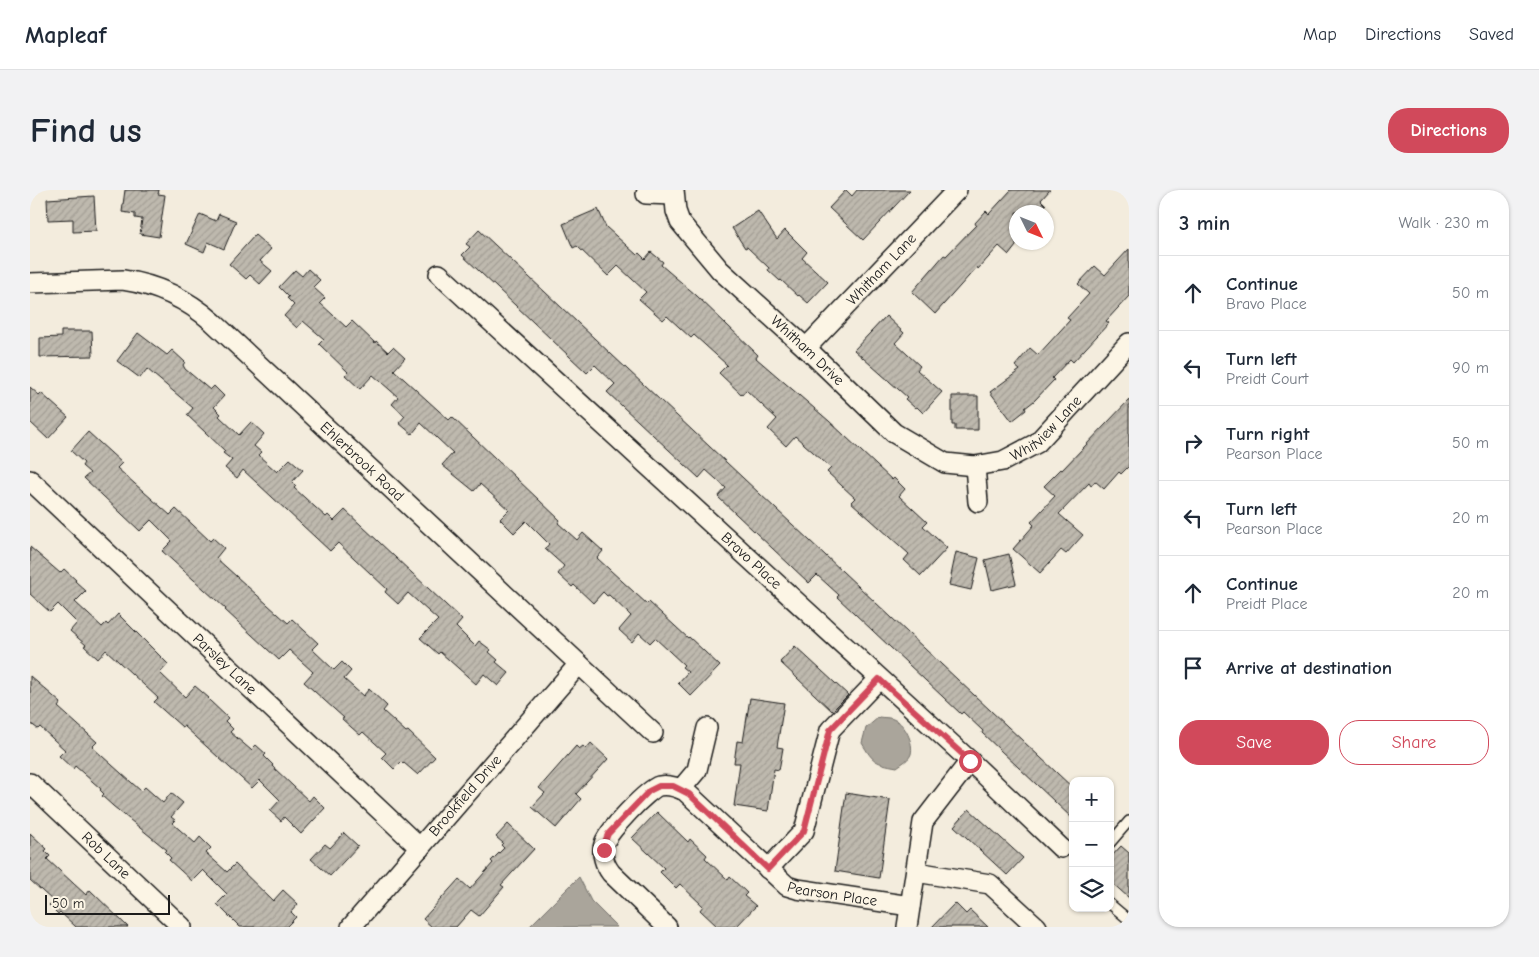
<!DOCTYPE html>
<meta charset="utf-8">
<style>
:root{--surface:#fff;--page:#f2f2f3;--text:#1f2937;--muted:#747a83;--line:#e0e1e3;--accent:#d1495b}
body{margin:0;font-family:"Comic Neue",sans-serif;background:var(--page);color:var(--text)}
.controls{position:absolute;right:15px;bottom:15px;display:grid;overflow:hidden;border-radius:10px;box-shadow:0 1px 4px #0004}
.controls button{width:45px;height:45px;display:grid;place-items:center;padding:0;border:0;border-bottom:1px solid var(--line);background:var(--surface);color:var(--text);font:25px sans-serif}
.compass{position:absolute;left:979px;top:15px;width:45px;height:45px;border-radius:50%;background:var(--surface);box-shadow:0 1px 4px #0004;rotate:133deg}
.scale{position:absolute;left:15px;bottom:12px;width:125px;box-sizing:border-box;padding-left:5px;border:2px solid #1c1c1c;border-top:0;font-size:14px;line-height:18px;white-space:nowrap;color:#1c1c1c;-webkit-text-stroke:4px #fcf5e5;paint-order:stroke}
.stop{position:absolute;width:15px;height:15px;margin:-11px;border:4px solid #d1495b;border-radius:50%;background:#fff}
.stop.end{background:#d1495b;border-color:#fff;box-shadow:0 1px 5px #0008}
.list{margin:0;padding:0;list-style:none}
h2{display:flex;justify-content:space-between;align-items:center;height:65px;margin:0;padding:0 20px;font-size:21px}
h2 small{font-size:16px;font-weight:400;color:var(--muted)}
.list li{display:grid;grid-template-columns:32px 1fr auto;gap:15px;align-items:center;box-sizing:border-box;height:75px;padding:0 20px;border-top:1px solid var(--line)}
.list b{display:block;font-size:19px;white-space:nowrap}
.list p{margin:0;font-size:16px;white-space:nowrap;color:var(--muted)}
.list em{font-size:16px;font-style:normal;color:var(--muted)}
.actions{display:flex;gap:10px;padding:15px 20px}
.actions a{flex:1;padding:11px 0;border:1px solid var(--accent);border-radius:20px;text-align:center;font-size:18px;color:var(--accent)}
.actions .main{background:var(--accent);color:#fff}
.icon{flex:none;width:28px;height:28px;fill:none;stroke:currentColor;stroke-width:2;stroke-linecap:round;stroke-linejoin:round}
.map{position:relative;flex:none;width:1099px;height:737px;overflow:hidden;border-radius:20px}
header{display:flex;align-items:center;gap:30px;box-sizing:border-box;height:70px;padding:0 25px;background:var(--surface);border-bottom:1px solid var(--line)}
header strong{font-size:24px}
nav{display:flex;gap:28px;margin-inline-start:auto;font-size:18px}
.intro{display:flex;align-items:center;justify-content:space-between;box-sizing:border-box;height:120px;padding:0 30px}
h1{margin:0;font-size:35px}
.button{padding:12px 22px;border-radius:20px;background:var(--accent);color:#fff;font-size:18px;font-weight:700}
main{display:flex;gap:30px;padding:0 30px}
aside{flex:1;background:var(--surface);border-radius:20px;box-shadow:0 1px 4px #0004}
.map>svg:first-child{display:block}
.water{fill:#aaa59b;stroke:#716e68}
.building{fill:url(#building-hatch);stroke:#1c1c1c}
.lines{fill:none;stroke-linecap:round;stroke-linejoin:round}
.service-casing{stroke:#1c1c1c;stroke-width:12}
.minor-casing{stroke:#1c1c1c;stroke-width:22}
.service{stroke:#fcf5e5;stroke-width:9}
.minor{stroke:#fcf5e5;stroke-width:19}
.route{stroke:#d1495b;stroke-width:6}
.labels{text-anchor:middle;stroke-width:4;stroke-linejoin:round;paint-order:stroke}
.street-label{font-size:15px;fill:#1c1c1c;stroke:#fcf5e5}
</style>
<header>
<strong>Mapleaf</strong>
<nav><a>Map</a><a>Directions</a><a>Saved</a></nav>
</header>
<div class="intro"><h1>Find us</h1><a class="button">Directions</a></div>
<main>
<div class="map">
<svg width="1099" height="737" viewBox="0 0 1099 737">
<defs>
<pattern id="building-hatch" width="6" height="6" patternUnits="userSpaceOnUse" patternTransform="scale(1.25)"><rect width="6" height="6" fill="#beb9ae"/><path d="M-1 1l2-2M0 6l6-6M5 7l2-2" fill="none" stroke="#a39e95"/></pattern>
</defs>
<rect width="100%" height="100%" fill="#f3ecdd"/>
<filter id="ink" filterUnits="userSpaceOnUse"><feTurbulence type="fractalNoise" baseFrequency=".02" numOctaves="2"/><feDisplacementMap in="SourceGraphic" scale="10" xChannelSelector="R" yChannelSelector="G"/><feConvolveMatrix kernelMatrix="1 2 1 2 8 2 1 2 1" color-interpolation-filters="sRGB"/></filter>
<g filter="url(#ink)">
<!-- water -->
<g class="water">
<path d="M849,527C854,528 860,527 865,530C875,534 884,553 881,564C879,570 872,573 867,577C845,573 843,572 832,553L836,538Z"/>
<polygon points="549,687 561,711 587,737 499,737"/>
</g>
<!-- building -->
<g class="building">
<polygon points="95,0 129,0 128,4 135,5 129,47 110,44 112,29 105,28 105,24 92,22"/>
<polygon points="816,0 822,6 827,0 880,0 833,50 799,18"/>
<polygon points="981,0 1020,0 1011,10 1016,15 1008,22 986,22 986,56 979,65 969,56 948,79 947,77 905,124 882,102 914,65 916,66 946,35 945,33 956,21 959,24"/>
<polygon points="64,6 66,41 43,42 43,29 18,30 17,9"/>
<polygon points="568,19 576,37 607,65 609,63 615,69 621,62 633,72 631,75 666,105 728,165 726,168 799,231 862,290 864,288 875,299 869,306 897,332 893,336 917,358 891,386 874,370 879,364 821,312 825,308 797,282 801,278 765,246 756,256 738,239 747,229 716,200 712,205 689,183 697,175 664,145 661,148 637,126 633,130 609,109 616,102 588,76 578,86 547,56 543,58 533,34"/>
<polygon points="728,21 747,49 755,40 777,62 772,68 798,92 778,113 769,105 768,106 751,90 750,91 738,80 739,78 717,57 715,58 702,38"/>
<polygon points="170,24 186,31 189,24 206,31 194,59 178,52 174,62 156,54"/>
<polygon points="449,40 1043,598 1043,629 952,543 953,541 933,522 931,524 807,407 809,405 787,385 779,393 688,307 696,298 676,280 669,288 577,202 585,194 565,175 557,183 432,65 440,57 436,54"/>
<polygon points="225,45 241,59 230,71 242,81 230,94 220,85 216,89 199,74"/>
<polygon points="1099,59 1099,106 1076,131 1079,133 1043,172 1040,169 1022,188 1024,190 1004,211 995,218 996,220 982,231 960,202 990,180 985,176 1000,158 1008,165 1040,130 1037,128 1059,104 1048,94 1065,76 1075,85"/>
<polygon points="278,79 290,90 283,97 295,108 290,113 316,137 322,131 345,153 346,151 358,162 363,157 375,168 364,180 419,230 422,227 530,330 528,333 547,350 553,343 573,361 567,368 617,414 619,412 658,448 659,447 690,476 661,506 648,493 658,482 652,477 654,475 625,448 620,453 609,443 602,452 589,440 601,426 579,405 577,406 573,402 563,413 544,395 542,397 528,384 534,376 515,359 519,354 496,331 484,343 470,329 479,320 450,294 444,301 412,275 423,263 391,233 382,244 369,233 375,226 362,214 368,207 343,185 330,199 315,185 318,182 289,154 294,149 273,131 267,138 254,126 264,115 257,108 259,107 249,97 265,80 272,86"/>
<polygon points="856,126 874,143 865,153 890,176 887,180 912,202 893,223 887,217 885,218 875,209 877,207 824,160"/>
<polygon points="31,141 62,141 63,166 10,167 10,148 31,147"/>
<polygon points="108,143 137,165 142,160 155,172 153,175 155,179 180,200 184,196 194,206 184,217 191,224 189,226 209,245 221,232 234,244 224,256 231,262 228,265 247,282 260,269 273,280 262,292 266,296 264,298 296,327 298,325 304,331 315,320 432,430 426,437 445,456 449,451 461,460 459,462 468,470 466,472 479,483 468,496 454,484 446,494 410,462 408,464 390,448 408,430 378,403 368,414 355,402 357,399 308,353 300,361 213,280 207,288 195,278 202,270 193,263 195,261 157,225 163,218 117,179 110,188 87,171"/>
<polygon points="0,197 9,205 11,203 38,227 18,249 0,232"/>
<polygon points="922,206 948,206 948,240 925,240 925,235 922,235"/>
<polygon points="1099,210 1099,276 1091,284 1089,282 1074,299 1065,291 1061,296 1059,293 1029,324 1053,345 1036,364 1031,360 1010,383 983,359 1004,335 1001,332 1025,306 1014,296 1031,279 1032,280"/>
<polygon points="58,242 92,273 87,278 140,325 146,319 180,351 183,348 194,358 186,368 258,433 262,429 288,453 282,459 304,480 312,472 321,481 314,489 333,506 339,499 357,516 353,521 376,542 378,541 405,567 388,585 374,573 373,574 371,572 364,579 352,567 356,563 333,542 330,545 312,529 314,528 274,492 283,482 259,460 249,470 195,420 196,419 132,361 142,351 121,330 110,341 54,288 60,283 52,276 54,273 41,261"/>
<polygon points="0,357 30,383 34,379 46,390 45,391 56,401 45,412 72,437 76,433 78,435 88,424 138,474 130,483 155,507 165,496 179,508 178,509 198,528 195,531 203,539 200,542 221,560 226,555 236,564 234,566 243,575 242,576 263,596 279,611 283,606 295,618 271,644 254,627 251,631 240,621 250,610 230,590 222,598 154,536 152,537 124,512 128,508 76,460 68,469 54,456 56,455 40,441 47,433 28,414 20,422 0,404"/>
<polygon points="926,362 949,368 941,400 919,395"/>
<polygon points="979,364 986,394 962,400 955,370"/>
<polygon points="765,456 818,505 802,521 750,472"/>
<polygon points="0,486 31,513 28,517 67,552 62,557 111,601 115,597 133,613 141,603 153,613 141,627 145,630 142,633 165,653 170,647 181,658 176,663 197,682 205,674 243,711 253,700 268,714 261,722 266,727 256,737 210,737 187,714 197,704 173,680 162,691 139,670 141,668 135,662 137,660 83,616 72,606 74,604 70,600 71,599 45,576 43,579 29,566 35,560 10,537 8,539 0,533"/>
<polygon points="720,508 754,513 747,557 753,558 749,580 744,579 738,621 704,616 710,573 704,573 707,551 713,552"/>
<polygon points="561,553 578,569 546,604 551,609 526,638 502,617 515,603 509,598 546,556 549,559 553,556 556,559"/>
<polygon points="816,603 860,610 849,688 805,681"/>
<polygon points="939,619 993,668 977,685 924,636"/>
<polygon points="627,622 658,652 660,649 677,665 675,668 698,690 700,687 717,703 714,706 726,716 706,737 688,737 670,720 673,716 650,694 646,698 630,682 634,678 602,648"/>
<polygon points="478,634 504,659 471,695 474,697 449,726 441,720 426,737 402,737 393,729 429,689 440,699 463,673 461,671 474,658 471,655 473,653 466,647"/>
<polygon points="0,643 17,659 15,661 20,666 17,669 56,705 60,700 98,737 46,737 30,722 28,724 19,715 23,711 0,690"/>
<polygon points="314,643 328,656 300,686 281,669 295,654 300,658"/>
<polygon points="1091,656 1099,663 1099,708 1080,691 1080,668"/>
<polygon points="925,713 936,724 940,720 958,737 902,737"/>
</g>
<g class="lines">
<defs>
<g id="service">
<polyline points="1080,653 1099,631"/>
<polyline points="1080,714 1099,730"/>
</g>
<g id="minor">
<path id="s1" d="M644,0L646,21L650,32L690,80L776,158L864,243L915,273L945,276L973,271L1007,253L1099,153"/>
<polyline points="616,4 644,5"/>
<path id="s2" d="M409,84L940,571L1031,658"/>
<path id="s3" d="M0,93L93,90C127,95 157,109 183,132L623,543"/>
<path id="s4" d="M776,158L927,0"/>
<polyline points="945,276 948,312"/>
<path id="s5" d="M0,290L390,658"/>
<path id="s6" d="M0,593L152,737"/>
<polyline points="651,599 667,580 677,538"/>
<polyline points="738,679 774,641 800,540 849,489"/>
<polyline points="886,682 960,694 1007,737"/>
<path id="s7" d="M321,737L549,474"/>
<path id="s8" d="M637,737L581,683C575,675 571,664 574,654C577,642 618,599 629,596C639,594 647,597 655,601L757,696L767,699L880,716"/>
<polyline points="877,737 893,632 940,571"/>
</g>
</defs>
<!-- service casing -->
<use href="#service" class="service-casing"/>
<!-- minor casing -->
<use href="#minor" class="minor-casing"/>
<!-- service -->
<use href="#service" class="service"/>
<!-- minor -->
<use href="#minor" class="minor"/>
</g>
</g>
<g class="lines" filter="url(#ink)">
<!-- route -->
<polyline class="route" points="574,660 574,654 578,644 619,601 629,596 643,596 659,604 738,679 774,641 800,540 849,489 940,571"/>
</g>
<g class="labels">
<!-- street labels -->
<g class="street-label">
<text dy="5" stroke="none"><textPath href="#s4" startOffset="109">Whitham Lane</textPath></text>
<text dy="5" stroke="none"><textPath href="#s1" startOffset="214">Whitham Drive</textPath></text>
<text dy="5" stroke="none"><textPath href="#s1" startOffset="506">Whitview Lane</textPath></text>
<text dy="5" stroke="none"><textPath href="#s3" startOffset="398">Ehlerbrook Road</textPath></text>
<text dy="5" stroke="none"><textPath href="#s2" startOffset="424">Bravo Place</textPath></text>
<text dy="5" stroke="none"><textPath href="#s5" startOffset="268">Parsley Lane</textPath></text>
<text dy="5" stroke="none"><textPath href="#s7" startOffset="174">Brookfield Drive</textPath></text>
<text dy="5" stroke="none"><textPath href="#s6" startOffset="105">Rob Lane</textPath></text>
<text dy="5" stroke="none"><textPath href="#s8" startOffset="402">Pearson Place</textPath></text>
</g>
</g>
</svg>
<div class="controls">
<button>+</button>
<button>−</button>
<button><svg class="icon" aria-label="layers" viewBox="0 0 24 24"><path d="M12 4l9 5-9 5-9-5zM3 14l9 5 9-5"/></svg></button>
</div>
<svg class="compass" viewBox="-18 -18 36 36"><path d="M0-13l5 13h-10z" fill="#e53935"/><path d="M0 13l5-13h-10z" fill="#747a83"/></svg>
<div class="scale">50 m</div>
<div class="stop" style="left:940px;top:571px"></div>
<div class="stop end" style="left:574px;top:660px"></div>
</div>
<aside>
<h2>3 min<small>Walk · 230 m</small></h2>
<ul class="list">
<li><svg class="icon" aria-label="ahead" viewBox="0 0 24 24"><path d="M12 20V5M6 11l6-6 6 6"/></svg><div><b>Continue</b><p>Bravo Place</p></div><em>50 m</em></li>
<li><svg class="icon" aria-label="left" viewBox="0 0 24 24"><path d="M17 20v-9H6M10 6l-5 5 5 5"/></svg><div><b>Turn left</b><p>Preidt Court</p></div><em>90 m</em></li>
<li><svg class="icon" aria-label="right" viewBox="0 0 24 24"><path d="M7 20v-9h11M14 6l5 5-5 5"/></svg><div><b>Turn right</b><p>Pearson Place</p></div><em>50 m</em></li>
<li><svg class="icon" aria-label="left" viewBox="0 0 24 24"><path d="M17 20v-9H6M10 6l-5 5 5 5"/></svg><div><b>Turn left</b><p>Pearson Place</p></div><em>20 m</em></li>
<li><svg class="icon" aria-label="ahead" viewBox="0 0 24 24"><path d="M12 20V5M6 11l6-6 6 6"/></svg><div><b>Continue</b><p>Preidt Place</p></div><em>20 m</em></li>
<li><svg class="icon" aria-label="arrive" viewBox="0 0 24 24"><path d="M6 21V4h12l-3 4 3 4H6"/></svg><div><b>Arrive at destination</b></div></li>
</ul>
<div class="actions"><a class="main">Save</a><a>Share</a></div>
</aside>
</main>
